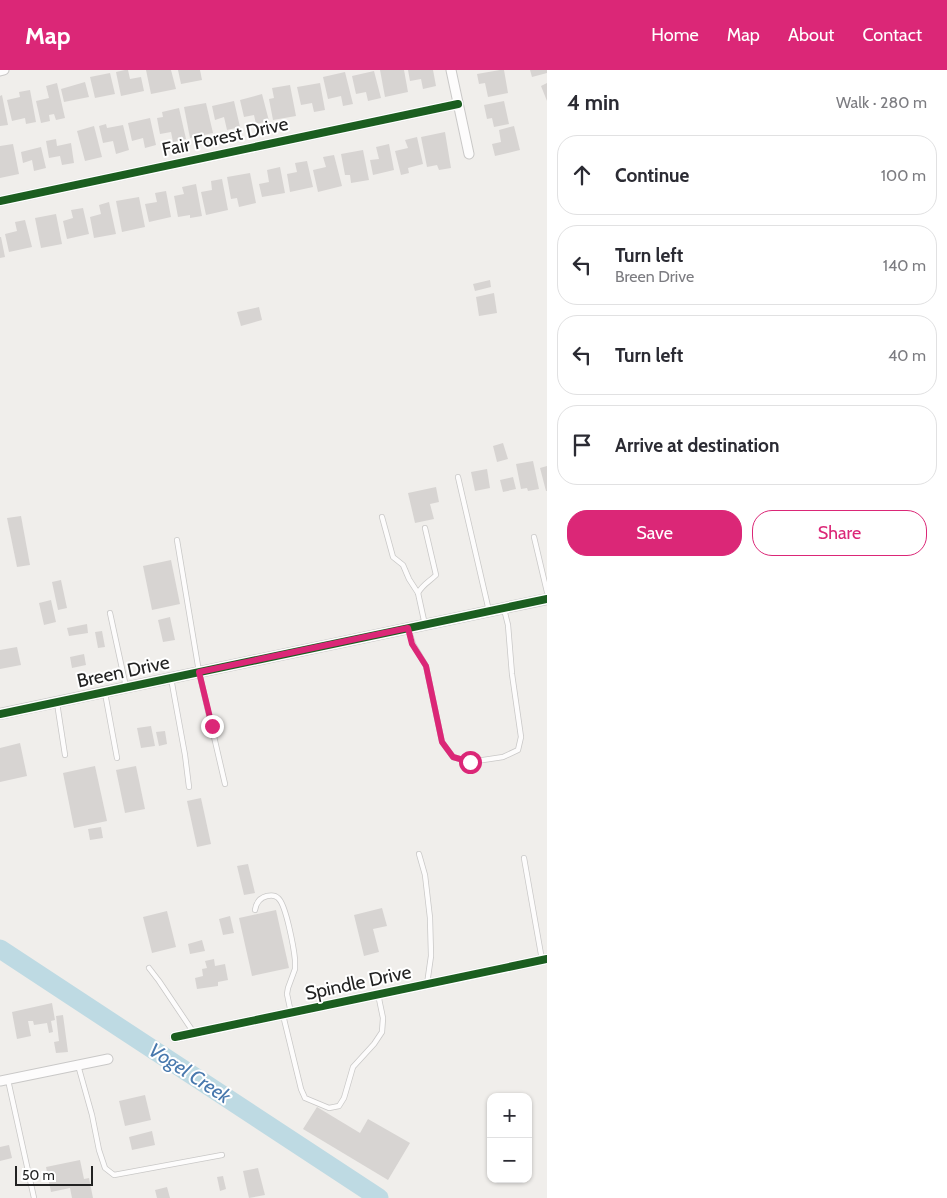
<!DOCTYPE html>
<meta charset="utf-8">
<style>
:root{--surface:#fff;--page:#f7f7f7;--text:#2b2b33;--muted:#7c7c81;--line:#e1e1e2;--accent:#db2777}
body{margin:0;font-family:Cabin,sans-serif;background:var(--page);color:var(--text)}
.controls{position:absolute;right:15px;bottom:15px;display:grid;overflow:hidden;border-radius:10px;box-shadow:0 1px 4px #0004}
.controls button{width:45px;height:45px;display:grid;place-items:center;padding:0;border:0;border-bottom:1px solid var(--line);background:var(--surface);color:var(--text);font:25px sans-serif}
.scale{position:absolute;left:15px;bottom:12px;width:78px;box-sizing:border-box;padding-left:5px;border:2px solid #222;border-top:0;font-size:14px;line-height:18px;white-space:nowrap;color:#222;-webkit-text-stroke:4px #fff;paint-order:stroke}
.stop{position:absolute;width:15px;height:15px;margin:-11px;border:4px solid #db2777;border-radius:50%;background:#fff}
.stop.end{background:#db2777;border-color:#fff;box-shadow:0 1px 5px #0008}
.list{margin:0;padding:0;list-style:none}
h2{display:flex;justify-content:space-between;align-items:center;height:65px;margin:0;padding:0 20px;font-size:21px}
h2 small{font-size:16px;font-weight:400;color:var(--muted)}
.list li{display:grid;grid-template-columns:32px 1fr auto;gap:15px;align-items:center;box-sizing:border-box;height:80px;margin:0 10px 10px;padding:0 10px;border:1px solid var(--line);border-radius:20px}
.list b{display:block;font-size:19px;white-space:nowrap}
.list p{margin:0;font-size:16px;white-space:nowrap;color:var(--muted)}
.list em{font-size:16px;font-style:normal;color:var(--muted)}
.actions{display:flex;gap:10px;padding:15px 20px}
.actions a{flex:1;padding:11px 0;border:1px solid var(--accent);border-radius:20px;text-align:center;font-size:18px;color:var(--accent)}
.actions .main{background:var(--accent);color:#fff}
.icon{flex:none;width:28px;height:28px;fill:none;stroke:currentColor;stroke-width:2;stroke-linecap:round;stroke-linejoin:round}
.map{position:relative;flex:none;width:547px;height:1128px;overflow:hidden}
header{display:flex;align-items:center;gap:30px;box-sizing:border-box;height:70px;padding:0 25px;background:var(--accent);color:#fff}
header strong{font-size:24px}
nav{display:flex;gap:28px;margin-inline-start:auto;font-size:18px}
main{display:flex}
aside{flex:1;background:var(--surface)}
.map>svg:first-child{display:block}
.lines{fill:none;stroke-linecap:round;stroke-linejoin:round}
.river{stroke:#bedae3;stroke-width:19}
.building{fill:#d7d4d2}
.service-casing{stroke:#c9c8c7;stroke-width:6}
.minor-casing{stroke:#c9c8c7;stroke-width:11}
.tertiary-casing{stroke:#c9c8c7;stroke-width:12}
.service{stroke:#fdfcfc;stroke-width:4.5}
.minor{stroke:#fdfcfc;stroke-width:9}
.tertiary{stroke:#fdfcfc;stroke-width:10}
.cycleway-casing{stroke:#fff;stroke-width:11}
.cycleway{stroke:#1b5e20;stroke-width:8}
.route{stroke:#db2777;stroke-width:6}
.labels{text-anchor:middle;stroke-width:4;stroke-linejoin:round;paint-order:stroke}
.street-label{font-size:19px;fill:#222;stroke:#fff}
.water-label{font-size:20px;font-style:italic;fill:#4878ad;stroke:#fff}
</style>
<header>
<strong>Map</strong>
<nav><a>Home</a><a>Map</a><a>About</a><a>Contact</a></nav>
</header>
<main>
<div class="map">
<svg width="547" height="1128" viewBox="0 0 547 1128">
<rect width="100%" height="100%" fill="#f0eeeb"/>
<g class="lines">
<!-- river -->
<polyline class="river" points="0,879 379,1128"/>
</g>
<!-- building -->
<g class="building">
<polygon points="125,0 128,0 130,9 141,7 144,21 121,26 116,2"/>
<polygon points="146,0 171,0 176,19 151,24"/>
<polygon points="178,0 200,0 202,10 181,14"/>
<polygon points="380,0 404,0 408,22 385,27"/>
<polygon points="408,0 433,0 436,16 423,19 421,9 410,11"/>
<polygon points="500,0 504,0 508,23 488,27 485,13 479,14 477,4"/>
<polygon points="530,0 547,0 547,3 532,7"/>
<polygon points="374,1 381,28 368,31 366,22 356,24 352,6"/>
<polygon points="345,2 353,34 343,36 341,26 328,29 323,7"/>
<polygon points="110,3 115,24 95,28 90,7"/>
<polygon points="85,12 89,27 64,32 61,19"/>
<polygon points="57,13 65,48 56,50 54,44 49,45 50,51 41,53 36,31 49,28 46,16"/>
<polygon points="320,13 325,40 314,42 312,33 301,35 297,17"/>
<polygon points="547,13 547,31 541,16"/>
<polygon points="290,15 296,46 273,50 269,29 274,28 272,18"/>
<polygon points="30,20 36,52 26,54 25,48 12,51 7,30 20,27 19,22"/>
<polygon points="262,24 269,51 256,54 254,45 244,47 240,30"/>
<polygon points="2,25 8,55 0,56 0,26"/>
<polygon points="234,31 240,57 227,60 224,47 215,50 212,36"/>
<polygon points="504,31 509,54 494,57 492,48 487,49 484,35"/>
<polygon points="206,33 213,63 190,68 184,37"/>
<polygon points="179,38 186,69 173,72 171,62 160,64 157,48 163,47 162,42"/>
<polygon points="150,48 156,75 145,78 143,68 132,71 128,53"/>
<polygon points="106,54 107,58 123,55 129,80 116,84 113,71 103,73 99,56"/>
<polygon points="94,56 102,87 85,91 77,61"/>
<polygon points="514,56 520,80 495,86 492,74 501,72 499,60"/>
<polygon points="445,62 451,98 439,100 437,95 427,97 421,67"/>
<polygon points="417,67 423,94 408,98 409,103 401,105 395,81 408,78 405,70"/>
<polygon points="56,69 57,76 71,73 74,93 62,95 60,86 49,88 46,71"/>
<polygon points="13,74 19,104 0,108 0,76"/>
<polygon points="389,74 394,100 373,105 370,90 379,89 376,77"/>
<polygon points="41,77 46,98 34,101 32,90 23,93 21,82"/>
<polygon points="363,80 369,110 351,113 350,105 345,105 341,84"/>
<polygon points="334,85 342,116 318,122 313,100 326,97 323,87"/>
<polygon points="307,91 313,117 290,122 287,104 297,102 295,93"/>
<polygon points="280,97 285,123 262,127 259,114 269,112 267,100"/>
<polygon points="250,103 256,133 239,137 237,128 231,129 227,107"/>
<polygon points="222,109 228,140 206,145 201,122 212,120 211,111"/>
<polygon points="196,114 202,146 190,148 190,145 178,147 174,126 184,124 182,117"/>
<polygon points="166,121 171,147 149,152 145,134 157,132 155,123"/>
<polygon points="139,127 145,157 122,162 116,131"/>
<polygon points="109,132 116,164 94,168 90,147 101,144 99,135"/>
<polygon points="83,138 89,164 67,169 63,151 73,148 71,140"/>
<polygon points="56,144 62,174 41,178 35,148"/>
<polygon points="25,150 32,177 9,182 5,164 17,161 15,152"/>
<polygon points="0,167 1,167 5,187 0,188"/>
<polygon points="490,210 491,217 475,221 473,214"/>
<polygon points="494,223 497,243 479,246 476,227"/>
<polygon points="259,237 262,250 241,256 237,242"/>
<polygon points="503,373 508,389 497,392 493,376"/>
<polygon points="533,391 539,419 528,421 527,418 521,419 516,394"/>
<polygon points="547,396 547,421 546,421 540,398"/>
<polygon points="487,399 490,418 475,421 471,402"/>
<polygon points="513,407 516,419 503,422 500,410"/>
<polygon points="436,417 439,432 430,434 434,449 415,453 408,423"/>
<polygon points="21,446 30,495 17,497 7,448"/>
<polygon points="171,490 180,534 152,540 143,496"/>
<polygon points="61,510 67,538 58,540 52,512"/>
<polygon points="51,530 56,552 44,555 39,533"/>
<polygon points="170,547 175,570 163,572 158,550"/>
<polygon points="87,554 88,563 69,566 67,558"/>
<polygon points="102,561 105,577 98,578 95,562"/>
<polygon points="17,577 21,595 0,599 0,580"/>
<polygon points="84,584 86,595 72,598 70,587"/>
<polygon points="151,656 155,676 141,678 137,658"/>
<polygon points="165,661 167,674 159,676 156,662"/>
<polygon points="20,673 27,706 0,712 0,678"/>
<polygon points="95,696 107,751 74,758 63,703"/>
<polygon points="136,696 145,739 125,743 116,700"/>
<polygon points="201,728 211,774 197,777 187,731"/>
<polygon points="101,757 103,768 90,770 88,759"/>
<polygon points="248,794 255,823 244,825 237,796"/>
<polygon points="382,838 387,856 373,859 379,882 364,886 354,845"/>
<polygon points="276,840 289,898 252,906 239,848"/>
<polygon points="167,841 176,877 152,883 143,847"/>
<polygon points="230,846 234,863 223,865 219,849"/>
<polygon points="202,870 205,881 190,884 188,874"/>
<polygon points="214,889 215,896 225,894 228,910 218,912 218,916 197,919 195,908 203,906 202,899 207,898 205,891"/>
<polygon points="52,933 55,950 51,951 53,962 49,963 47,953 34,955 33,951 28,951 31,966 17,969 12,942"/>
<polygon points="63,945 68,982 56,983 54,972 59,971 56,946"/>
<polygon points="145,1025 151,1050 125,1056 119,1031"/>
<polygon points="317,1037 360,1063 368,1049 410,1073 388,1110 303,1059"/>
<polygon points="152,1061 155,1075 132,1080 129,1067"/>
<polygon points="9,1075 12,1088 0,1091 0,1077"/>
<polygon points="80,1090 84,1109 89,1108 93,1128 72,1128 70,1118 51,1122 46,1097"/>
<polygon points="258,1098 265,1125 249,1128 243,1101"/>
<polygon points="223,1106 226,1119 220,1121 217,1107"/>
<polygon points="167,1117 170,1128 157,1128 155,1120"/>
</g>
<g class="lines">
<defs>
<g id="service">
<polyline points="458,407 489,541"/>
<polyline points="382,447 393,487 403,495 409,509 418,523"/>
<polyline points="534,467 547,522"/>
<polyline points="177,470 199,602 225,714"/>
<polyline points="110,543 126,617"/>
<path d="M425,555L418,523C423,514 429,512 436,505L425,458"/>
<polyline points="408,558 413,574 426,596 442,672 453,687 470,692 503,687 518,680 521,667 512,604 508,555 504,539"/>
<polyline points="171,608 185,685 189,717"/>
<polyline points="105,623 117,688"/>
<polyline points="57,633 65,685"/>
<polyline points="419,784 425,805 430,848 431,886 427,914"/>
<polyline points="524,788 542,890"/>
<path d="M255,840C256,833 259,828 267,826C271,825 275,825 278,828C286,834 294,879 295,890V899L288,918L287,924L291,943"/>
<polyline points="149,898 159,911 194,963"/>
<polyline points="283,945 301,1019 305,1028 329,1038 339,1036 344,1028 353,997 374,974 382,962 383,948 378,924"/>
<polyline points="78,995 92,1045 99,1080 105,1098 114,1105 222,1085"/>
<polyline points="8,1010 34,1128"/>
</g>
<g id="minor">
<polyline points="451,0 469,84"/>
<polyline points="0,1 4,0"/>
<polyline points="0,131 458,34"/>
<polyline points="175,967 547,889"/>
<polyline points="0,1011 108,989"/>
</g>
<polyline id="tertiary" points="0,644 547,529"/>
</defs>
<!-- service casing -->
<use href="#service" class="service-casing"/>
<!-- minor casing -->
<use href="#minor" class="minor-casing"/>
<!-- tertiary casing -->
<use href="#tertiary" class="tertiary-casing"/>
<!-- service -->
<use href="#service" class="service"/>
<!-- minor -->
<use href="#minor" class="minor"/>
<!-- tertiary -->
<use href="#tertiary" class="tertiary"/>
<defs>
<g id="cycleway">
<polyline points="0,131 458,34"/>
<polyline points="0,644 547,529"/>
<polyline points="175,967 547,889"/>
</g>
</defs>
<!-- cycleway casing -->
<use href="#cycleway" class="cycleway-casing"/>
<!-- cycleway -->
<use href="#cycleway" class="cycleway"/>
</g>
<g class="lines">
<!-- route -->
<polyline class="route" points="212,656 199,602 408,558 412,574 426,596 442,672 453,687 470,692"/>
</g>
<g class="labels">
<!-- street labels -->
<g class="street-label">
<text transform="translate(225 66) rotate(-12)" y="7">Fair Forest Drive</text>
<text transform="translate(123 601) rotate(-12)" y="7">Breen Drive</text>
<text transform="translate(358 912) rotate(-12)" y="7">Spindle Drive</text>
</g>
<!-- water labels -->
<g class="water-label">
<text transform="translate(190 1003) rotate(33)" y="7">Vogel Creek</text>
</g>
</g>
</svg>
<div class="controls">
<button>+</button>
<button>−</button>
</div>
<div class="scale">50 m</div>
<div class="stop" style="left:470px;top:692px"></div>
<div class="stop end" style="left:212px;top:656px"></div>
</div>
<aside>
<h2>4 min<small>Walk · 280 m</small></h2>
<ul class="list">
<li><svg class="icon" aria-label="ahead" viewBox="0 0 24 24"><path d="M12 20V5M6 11l6-6 6 6"/></svg><div><b>Continue</b></div><em>100 m</em></li>
<li><svg class="icon" aria-label="left" viewBox="0 0 24 24"><path d="M17 20v-9H6M10 6l-5 5 5 5"/></svg><div><b>Turn left</b><p>Breen Drive</p></div><em>140 m</em></li>
<li><svg class="icon" aria-label="left" viewBox="0 0 24 24"><path d="M17 20v-9H6M10 6l-5 5 5 5"/></svg><div><b>Turn left</b></div><em>40 m</em></li>
<li><svg class="icon" aria-label="arrive" viewBox="0 0 24 24"><path d="M6 21V4h12l-3 4 3 4H6"/></svg><div><b>Arrive at destination</b></div></li>
</ul>
<div class="actions"><a class="main">Save</a><a>Share</a></div>
</aside>
</main>
